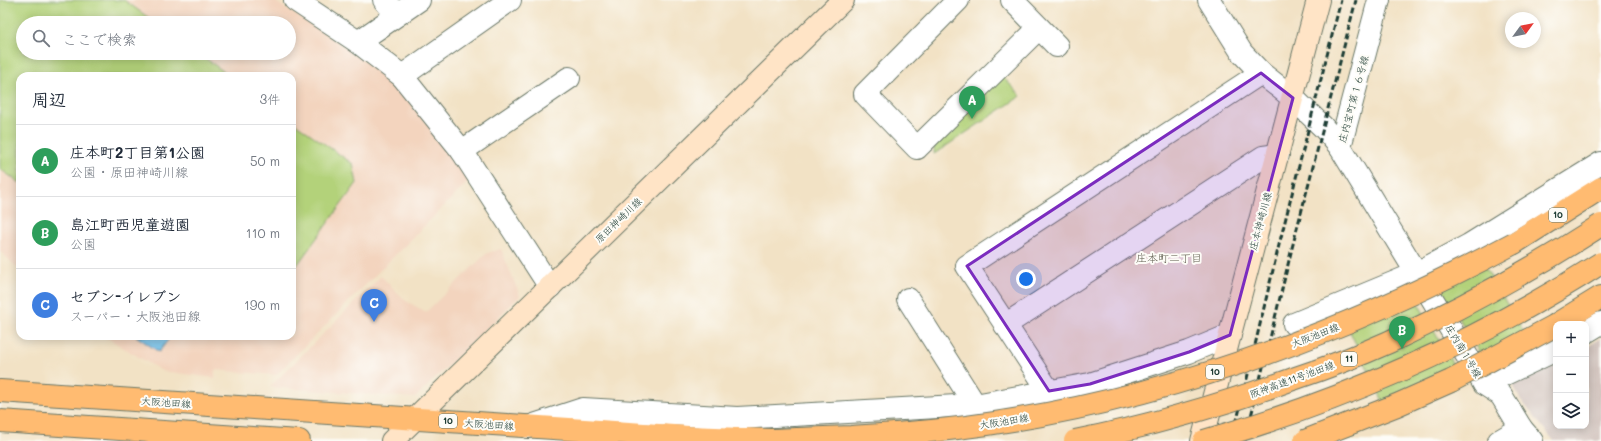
<!DOCTYPE html>
<html lang="ja">
<meta charset="utf-8">
<style>
:root{--surface:#fff;--page:#f2f2f3;--text:#1f2937;--muted:#747a83;--line:#e0e1e3;--accent:#1a73e8}
body{margin:0;font-family:Mali,"Klee One",sans-serif;background:var(--page);color:var(--text)}
.controls{position:absolute;right:12px;bottom:12px;display:grid;overflow:hidden;border-radius:8px;box-shadow:0 2px 10px #0003}
.controls button{width:36px;height:36px;display:grid;place-items:center;padding:0;border:0;border-bottom:1px solid var(--line);background:var(--surface);color:var(--text);font:20px sans-serif}
.compass{position:absolute;left:1505px;top:12px;width:36px;height:36px;border-radius:50%;background:var(--surface);box-shadow:0 2px 10px #0003;rotate:57deg}
.you{position:absolute;left:1026px;top:279px;width:14px;height:14px;margin:-10px;border:3px solid #fff;border-radius:50%;background:#1a73e8;box-shadow:0 0 0 6px #1a73e833}
.badge{display:grid;place-items:center;width:26px;height:26px;border-radius:50%;background:var(--accent);color:#fff;font-size:13px;font-weight:700}
.pin{position:absolute;translate:-50% -33px;filter:drop-shadow(0 1px 2px #0008)}
.pin::after{content:'';position:absolute;top:21px;width:14px;height:12px;background:inherit;clip-path:polygon(0 0,100% 0,50% 100%)}
.list{margin:0;padding:0;list-style:none}
h2{display:flex;justify-content:space-between;align-items:center;height:52px;margin:0;padding:0 16px;font-size:17px}
h2 small{font-size:13px;font-weight:400;color:var(--muted)}
.list li{display:grid;grid-template-columns:26px 1fr auto;gap:12px;align-items:center;box-sizing:border-box;height:72px;padding:0 16px;border-top:1px solid var(--line)}
.list b{display:block;font-size:15px;white-space:nowrap}
.list p{margin:0;font-size:13px;white-space:nowrap;color:var(--muted)}
.list em{font-size:13px;font-style:normal;color:var(--muted)}
.icon{flex:none;width:22px;height:22px;fill:none;stroke:currentColor;stroke-width:2;stroke-linecap:round;stroke-linejoin:round}
.map{position:relative;flex:none;width:1601px;height:441px;overflow:hidden}
.search{position:absolute;background:var(--surface);box-shadow:0 2px 10px #0003;left:16px;top:16px;width:280px;height:44px;display:flex;align-items:center;gap:10px;box-sizing:border-box;padding:0 14px;border-radius:22px;color:var(--muted);font-size:15px}
.panel{position:absolute;background:var(--surface);box-shadow:0 2px 10px #0003;left:16px;top:72px;width:280px;height:268px;border-radius:12px}
.map>svg:first-child{display:block}
.built{fill:#f3d4be;fill-rule:evenodd}
.industrial{fill:#cfc0ba}
.green{fill:#b3d27a;stroke:#698857}
.water{fill:#6dbde8;stroke:#467d8e}
.lines{fill:none;stroke-linecap:round;stroke-linejoin:round}
.street-casing{stroke:#697767;stroke-width:24}
.secondary-casing{stroke:#697767;stroke-width:24}
.primary-casing{stroke:#697767;stroke-width:24}
.highway-casing{stroke:#697767;stroke-width:24}
.street{stroke:#fff;stroke-width:22}
.secondary{stroke:#ffe4c6;stroke-width:22}
.primary{stroke:#ffbb71;stroke-width:22}
.highway{stroke:#ffbb71;stroke-width:22}
.rail{stroke:#1f3d34;stroke-width:3;stroke-dasharray:6 3;stroke-linecap:butt}
.primary-bridge-casing{stroke:#697767;stroke-width:24;stroke-linecap:butt}
.highway-bridge-casing{stroke:#697767;stroke-width:24;stroke-linecap:butt}
.primary-bridge{stroke:#ffbb71;stroke-width:22}
.highway-bridge{stroke:#ffbb71;stroke-width:22}
.marked{fill:#7b2cbf;fill-opacity:0.2;stroke:#7b2cbf;stroke-width:3;stroke-linejoin:round}
.labels{text-anchor:middle;stroke-width:4;stroke-linejoin:round;paint-order:stroke}
.shield{fill:#fdfcf7;stroke:#62766e;stroke-width:1}
.shield-label{font-size:9px;font-weight:bold;fill:#1f3d34}
.street-label{font-size:10px;fill:#1f3d34;stroke:#fdfcf7}
.neighbourhood-label{font-size:11px;fill:#605f50;stroke:#fdfcf7}
</style>
<div class="map">
<svg width="1601" height="441" viewBox="0 0 1601 441">
<rect width="100%" height="100%" fill="#fdfcf7"/>
<filter id="ink" filterUnits="userSpaceOnUse"><feTurbulence type="fractalNoise" baseFrequency=".025" numOctaves="2"/><feDisplacementMap in="SourceGraphic" scale="8" xChannelSelector="R" yChannelSelector="G"/><feConvolveMatrix kernelMatrix="1 2 1 2 8 2 1 2 1" color-interpolation-filters="sRGB"/></filter>
<filter id="wash" filterUnits="userSpaceOnUse"><feTurbulence type="fractalNoise" baseFrequency=".012" numOctaves="4" result="noise"/><feDisplacementMap in="SourceGraphic" scale="16" xChannelSelector="R" yChannelSelector="G"/><feGaussianBlur stdDeviation="0.9" result="paint"/><feColorMatrix in="noise" values="0 0 0 0 0 0 0 0 0 0 0 0 0 0 0 0 0 1.4 0 .05"/><feComposite in="paint" operator="in"/></filter>
<g filter="url(#wash)">
<rect width="100%" height="100%" fill="#f2e2c5"/>
<!-- built -->
<g class="built">
<path d="M0,0H273L391,78L471,179L276,375L215,370V378L162,371L104,336H292V76H20V270L0,251ZM23,23H289V53H23Z"/>
<polygon points="501,249 520,296 415,398 270,387 381,276 406,301 426,312 487,253"/>
</g>
<!-- industrial -->
<polygon class="industrial" points="1601,338 1601,441 1554,441 1520,399 1513,385 1556,364 1556,426 1586,426 1586,348"/>
<!-- green -->
<g class="green">
<polygon points="0,0 124,0 156,23 23,23 23,53 198,53 230,76 20,76 20,183 0,169"/>
<polygon points="1002,76 1021,96 934,154 934,142"/>
<polygon points="292,121 353,164 357,183 292,272"/>
<polygon points="1477,254 1531,344 1488,366 1435,279"/>
<polygon points="1415,298 1462,380 1388,412 1344,319"/>
</g>
<!-- water -->
<polygon class="water" points="136,336 171,336 159,352"/>
</g>
<g filter="url(#ink)">
<g class="lines">
<defs>
<g id="street">
<polyline points="295,0 358,42 402,76 462,151 550,287"/>
<polyline points="384,0 397,15"/>
<polyline points="958,0 865,94 917,148 1039,28"/>
<polyline points="1012,0 1057,46"/>
<polyline points="1209,0 1242,53 1261,73 1293,98 1323,127 1340,147"/>
<polyline points="1379,0 1340,147 1484,384 1501,395 1521,428 1532,441"/>
<polyline points="358,42 419,0"/>
<polyline points="402,76 510,0"/>
<polyline points="462,151 569,78"/>
<polyline points="908,299 975,405"/>
<polyline points="1294,324 1417,273 1469,245 1601,163"/>
<polyline points="1005,325 1263,157 1278,155"/>
<polyline points="1586,332 1601,323"/>
<polyline points="1484,384 1556,350"/>
<polyline points="1049,391 967,266 1261,73"/>
<polyline points="528,427 583,409 737,418 975,405 1090,384 1189,352 1230,335"/>
<polyline points="1499,441 1521,428"/>
</g>
<g id="secondary">
<polyline points="392,441 843,0"/>
<polyline points="1202,441 1318,0"/>
</g>
<g id="primary">
<polyline points="1514,243 1601,188"/>
<polyline points="1557,324 1601,297"/>
<polyline points="0,391 688,437 771,440 851,437 896,434"/>
</g>
<polyline id="highway" points="0,421 299,441"/>
</defs>
<!-- street casing -->
<use href="#street" class="street-casing"/>
<!-- secondary casing -->
<use href="#secondary" class="secondary-casing"/>
<!-- primary casing -->
<use href="#primary" class="primary-casing"/>
<!-- highway casing -->
<use href="#highway" class="highway-casing"/>
<!-- street -->
<use href="#street" class="street"/>
<!-- secondary -->
<use href="#secondary" class="secondary"/>
<!-- primary -->
<use href="#primary" class="primary"/>
<!-- highway -->
<use href="#highway" class="highway"/>
<!-- rail -->
<g class="rail">
<polyline points="1232,441 1279,245 1341,0"/>
<polyline points="1245,441 1292,248 1356,0"/>
</g>
<defs>
<g id="primary-bridge">
<path d="M896,434C1115,418 1321,346 1514,243"/>
<polyline points="1305,441 1397,405 1451,381 1556,325"/>
</g>
<g id="highway-bridge">
<path d="M1075,441C1150,426 1222,405 1293,379C1326,368 1358,356 1389,342C1462,308 1533,269 1601,225"/>
<path d="M1204,441C1344,401 1479,341 1601,263"/>
</g>
</defs>
<!-- primary-bridge casing -->
<use href="#primary-bridge" class="primary-bridge-casing"/>
<!-- highway-bridge casing -->
<use href="#highway-bridge" class="highway-bridge-casing"/>
<!-- primary-bridge -->
<use href="#primary-bridge" class="primary-bridge"/>
<!-- highway-bridge -->
<use href="#highway-bridge" class="highway-bridge"/>
</g>
</g>
<!-- marked area -->
<path class="marked" d="M1261,73L1293,98L1230,335L1189,352L1090,384L1049,391L967,266Z"/>
<g class="labels">
<!-- shield labels -->
<g class="shield">
<rect x="1549" y="208" width="18" height="14" rx="3"/>
<rect x="1341" y="352" width="16" height="14" rx="3"/>
<rect x="1206" y="365" width="18" height="14" rx="3"/>
<rect x="439" y="414" width="18" height="14" rx="3"/>
</g>
<g class="shield-label">
<text x="1558" y="218">10</text>
<text x="1349" y="362">11</text>
<text x="1215" y="375">10</text>
<text x="448" y="424">10</text>
</g>
<!-- street labels -->
<g class="street-label">
<text transform="translate(1353 99) rotate(-75)" y="4">庄内宝町第１６号線</text>
<text transform="translate(618 220) rotate(-44)" y="4">原田神崎川線</text>
<text transform="translate(1260 221) rotate(-75)" y="4">庄本神崎川線</text>
<text transform="translate(1315 335) rotate(-21)" y="4">大阪池田線</text>
<text transform="translate(1464 351) rotate(59)" y="4">庄内南１号線</text>
<text transform="translate(1292 379) rotate(-20)" y="4">阪神高速11号池田線</text>
<text transform="translate(166 402) rotate(4)" y="4">大阪池田線</text>
<text transform="translate(1004 421) rotate(-9)" y="4">大阪池田線</text>
<text transform="translate(489 424) rotate(4)" y="4">大阪池田線</text>
</g>
<!-- neighbourhood labels -->
<g class="neighbourhood-label">
<text x="1169" y="262">庄本町二丁目</text>
</g>
</g>
</svg>
<div class="controls">
<button>+</button>
<button>−</button>
<button><svg class="icon" aria-label="layers" viewBox="0 0 24 24"><path d="M12 4l9 5-9 5-9-5zM3 14l9 5 9-5"/></svg></button>
</div>
<svg class="compass" viewBox="-18 -18 36 36"><path d="M0-13l5 13h-10z" fill="#e53935"/><path d="M0 13l5-13h-10z" fill="#747a83"/></svg>
<div class="you"></div>
<div class="pin badge" style="left:972px;top:119px;background:#2e9e5b">A</div>
<div class="pin badge" style="left:1402px;top:349px;background:#2e9e5b">B</div>
<div class="pin badge" style="left:374px;top:322px;background:#3f7fe0">C</div>
<div class="search"><svg class="icon" aria-label="search" viewBox="0 0 24 24"><circle cx="10" cy="10" r="6"/><path d="M15 15l6 6"/></svg>ここで検索</div>
<section class="panel">
<h2>周辺<small>3件</small></h2>
<ul class="list">
<li><span class="badge" style="background:#2e9e5b">A</span><div><b>庄本町2丁目第1公園</b><p>公園 · 原田神崎川線</p></div><em>50 m</em></li>
<li><span class="badge" style="background:#2e9e5b">B</span><div><b>島江町西児童遊園</b><p>公園</p></div><em>110 m</em></li>
<li><span class="badge" style="background:#3f7fe0">C</span><div><b>セブン-イレブン</b><p>スーパー · 大阪池田線</p></div><em>190 m</em></li>
</ul>
</section>
</div>
